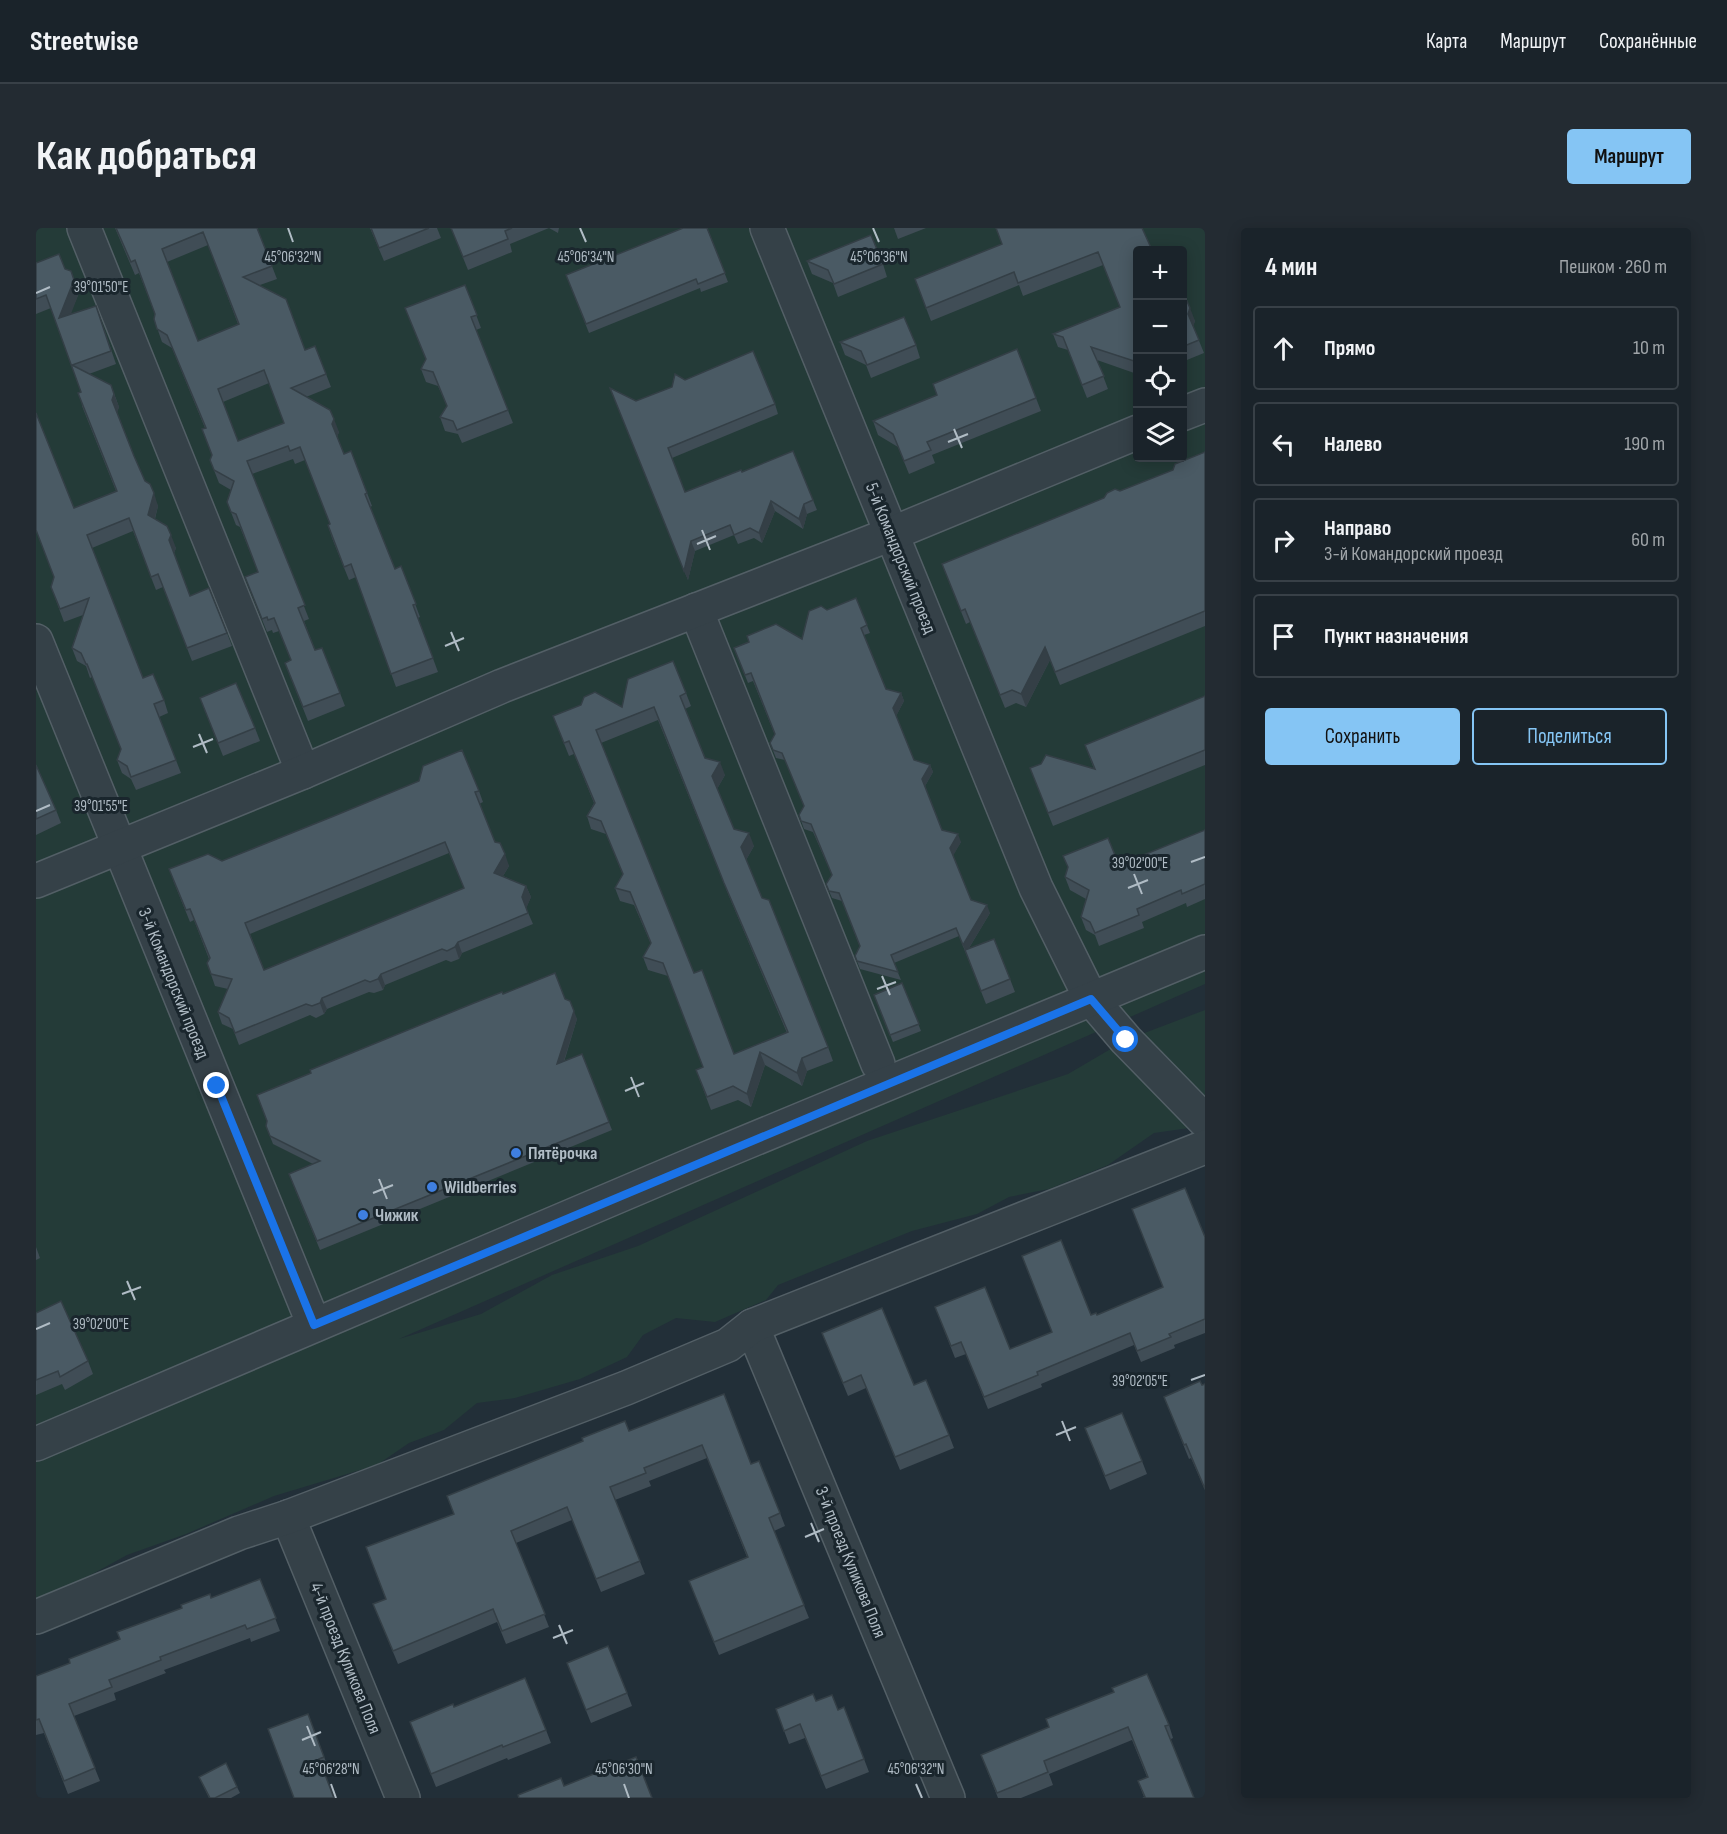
<!DOCTYPE html>
<html lang="ru">
<meta charset="utf-8">
<style>
:root{--surface:#1a232a;--page:#232b32;--text:#f1f3f6;--muted:#9fa4a8;--line:#384047;--accent:#85c5f4}
body{margin:0;font-family:"Sofia Sans Condensed",sans-serif;background:var(--page);color:var(--text)}
.controls{position:absolute;right:18px;top:18px;display:grid;overflow:hidden;border-radius:6px;box-shadow:0 3px 15px #0003}
.controls button{width:54px;height:54px;display:grid;place-items:center;padding:0;border:0;border-bottom:2px solid var(--line);background:var(--surface);color:var(--text);font:30px sans-serif}
.stop{position:absolute;width:18px;height:18px;margin:-14px;border:4px solid #1a73e8;border-radius:50%;background:#fff}
.stop.end{background:#1a73e8;border-color:#fff;box-shadow:0 2px 6px #0008}
.list{margin:0;padding:0;list-style:none}
h2{display:flex;justify-content:space-between;align-items:center;height:78px;margin:0;padding:0 24px;font-size:26px}
h2 small{font-size:20px;font-weight:400;color:var(--muted)}
.list li{display:grid;grid-template-columns:39px 1fr auto;gap:18px;align-items:center;box-sizing:border-box;height:84px;margin:0 12px 12px;padding:0 12px;border:2px solid var(--line);border-radius:6px}
.list b{display:block;font-size:22px;white-space:nowrap}
.list p{margin:0;font-size:20px;white-space:nowrap;color:var(--muted)}
.list em{font-size:20px;font-style:normal;color:var(--muted)}
.actions{display:flex;gap:12px;padding:18px 24px}
.actions a{flex:1;padding:14px 0;border:2px solid var(--accent);border-radius:6px;text-align:center;font-size:21px;color:var(--accent)}
.actions .main{background:var(--accent);color:#111}
.icon{flex:none;width:33px;height:33px;fill:none;stroke:currentColor;stroke-width:2;stroke-linecap:round;stroke-linejoin:round}
.map{position:relative;flex:none;width:1169px;height:1570px;overflow:hidden;border-radius:6px}
header{display:flex;align-items:center;gap:36px;box-sizing:border-box;height:84px;padding:0 30px;background:var(--surface);border-bottom:2px solid var(--line)}
header strong{font-size:28px}
nav{display:flex;gap:33px;margin-inline-start:auto;font-size:21px}
.intro{display:flex;align-items:center;justify-content:space-between;box-sizing:border-box;height:144px;padding:0 36px}
h1{margin:0;font-size:42px}
.button{padding:15px 27px;border-radius:6px;background:var(--accent);color:#111;font-size:21px;font-weight:700}
main{display:flex;gap:36px;padding:0 36px}
aside{flex:1;background:var(--surface);border-radius:6px;box-shadow:0 3px 15px #0003}
.map>svg:first-child{display:block}
.green{fill:#243b38;fill-rule:evenodd}
.lines{fill:none;stroke-linecap:round;stroke-linejoin:round}
.minor-casing{stroke:#535f66;stroke-width:36}
.minor{stroke:#354148;stroke-width:33}
.wall{fill:#404d56;fill-rule:evenodd}
.shaded-wall{fill:#343f46}
.building{fill:#4a5a64;stroke:#343f46;stroke-width:1.5;fill-rule:evenodd}
.route{stroke:#1a73e8;stroke-width:8}
.ticks{fill:none;stroke:#b0bcc5;stroke-width:2}
.shop-dot{fill:#3f7fe0;stroke:#1a262d;stroke-width:2}
.labels{text-anchor:middle;stroke-width:6;stroke-linejoin:round;paint-order:stroke}
.street-label{font-size:18px;fill:#b0bcc5;stroke:#1a262d}
.poi-label{font-size:18px;font-weight:bold;fill:#b0bcc5;stroke:#1a262d;text-anchor:start}
.ticks-label{font-size:15px;text-anchor:middle;fill:#b0bcc5;stroke:#1a262d;stroke-width:6;stroke-linejoin:round;paint-order:stroke}
</style>
<header>
<strong>Streetwise</strong>
<nav><a>Карта</a><a>Маршрут</a><a>Сохранённые</a></nav>
</header>
<div class="intro"><h1>Как добраться</h1><a class="button">Маршрут</a></div>
<main>
<div class="map">
<svg width="1169" height="1570" viewBox="0 0 1169 1570">
<rect width="100%" height="100%" fill="#222f38"/>
<!-- green -->
<path class="green" d="M0,0H1169V756L363,1111L445,1086L516,1047L602,1018L831,913L1032,846L1090,812L1169,782V890L1153,900L1118,905L1072,937L1013,961L973,969L941,986L876,1003L742,1057L730,1072L679,1094L640,1090L607,1107L591,1129L544,1151L479,1170L441,1175L408,1202L373,1215L341,1237L238,1268L150,1306L91,1327L31,1360L0,1371ZM1102,22H1146V230H1102Z"/>
<g class="lines">
<defs>
<g id="minor">
<polyline points="48,0 267,544"/>
<polyline points="731,0 1000,660 1055,771 1090,812 1169,893"/>
<polyline points="1146,186 1169,177"/>
<polyline points="660,382 842,836"/>
<polyline points="0,413 278,1097"/>
<polyline points="0,653 267,544 466,458 855,306 1102,204"/>
<polyline points="716,1098 912,1570"/>
<polyline points="0,1216 660,935 1169,724"/>
<polyline points="252,1289 367,1570"/>
<polyline points="0,1389 203,1305 252,1289 590,1160 692,1117 716,1098 1169,919"/>
</g>
</defs>
<!-- minor casing -->
<use href="#minor" class="minor-casing"/>
<!-- minor -->
<use href="#minor" class="minor"/>
</g>
<!-- wall -->
<g class="wall">
<path d="M79,0H221L241,51L224,57L269,122L290,146L295,159L270,169L303,204L301,209L308,226L315,223L336,278L334,279L359,341L365,338L384,389L382,390L402,444L360,459L320,349L313,352L296,310L292,297L294,296L269,232L259,236L257,231L216,246L273,391L268,393L279,422L304,465L309,478L272,493L249,435L255,432L243,403L237,405L236,402L231,404L209,349L222,344L204,299L200,297L191,274L195,262L183,255L174,232L176,227L166,201L169,200L136,120L126,114L118,91L119,86L103,45L99,47ZM172,17L202,96L162,113L131,34ZM233,155L248,195L202,213L187,174Z"/>
<polygon points="334,0 401,0 405,10 348,33"/>
<polygon points="415,0 523,0 522,5 513,0 474,16 476,24 432,42"/>
<polygon points="671,0 692,54 665,64 664,60 553,105 530,47"/>
<polygon points="858,0 890,0 862,11"/>
<polygon points="960,0 1106,0 1101,22 1101,146 1061,132 1072,161 1051,170 1032,122 1022,119 1017,106 1084,79 1067,37 987,68 983,57 895,93 879,51 966,16"/>
<polygon points="771,33 847,36 851,49 802,69 797,55 776,46"/>
<polygon points="0,35 29,41 38,52 43,65 34,86 60,78 80,136 53,146 75,157 83,179 81,184 98,228 109,253 122,278 119,291 140,320 138,325 154,368 191,405 196,418 156,433 127,359 120,362 97,303 56,320 107,450 128,472 132,485 123,489 145,545 100,562 95,551 86,545 81,532 85,521 56,449 54,450 50,438 41,433 36,420 47,387 28,394 15,359 18,350 38,280 80,263 46,178 45,164 15,80 0,86"/>
<polygon points="429,57 445,100 440,102 477,195 426,215 422,206 409,203 404,189 411,178 402,158 390,154 385,141 390,132 369,80"/>
<polygon points="1146,69 1159,93 1157,98 1168,125 1146,134"/>
<polygon points="804,114 880,117 884,130 835,150 830,137 809,127"/>
<polygon points="981,121 1005,183 896,227 899,235 873,246 862,219 842,207 837,193 901,168"/>
<polygon points="649,152 739,176 742,186 636,230 649,264 706,244 777,272 781,282 771,286 767,301 739,283 726,315 718,310 702,316 698,307 659,323 652,352 578,169 600,173 636,159"/>
<polygon points="1169,224 1169,398 1024,457 1014,432 990,479 980,475 969,480 934,394 930,396 906,336 1137,242"/>
<polygon points="820,370 834,405 828,407 850,461 865,465 868,473 860,488 878,532 894,537 897,544 889,558 906,602 925,614 917,627 935,672 954,685 933,720 974,751 979,764 950,776 923,708 858,735 865,752 824,741 819,728 824,719 806,673 796,670 790,656 796,647 777,604 768,601 763,587 768,578 749,532 740,530 734,515 739,507 717,453 712,455 698,420 766,411 791,382"/>
<path d="M650,465L655,478L649,481L669,530L689,547L681,561L698,601L718,618L710,632L726,670L792,819L797,833L771,843L766,858L729,837L715,879L702,872L675,882L660,842L667,839L632,748L612,742L607,729L615,716L598,677L584,673L579,660L587,647L570,606L555,601L551,588L558,575L538,526L533,528L517,488L586,479ZM622,492L693,668L751,805L698,826L658,745L565,515Z"/>
<polygon points="1169,468 1169,537 1017,598 994,540 1058,541 1049,517"/>
<polygon points="164,470 219,500 224,513 187,528"/>
<polygon points="0,537 20,582 25,595 0,607"/>
<path d="M443,563L447,574L443,576L459,614L473,638L467,648L490,658L495,669L490,680L497,696L426,725L423,731L415,734L410,732L349,757L347,762L338,765L333,764L291,781L288,786L280,790L274,787L203,817L197,801L186,796L182,784L192,761L179,758L171,735L173,731L158,692L154,694L137,652L186,633ZM413,625L428,660L228,742L214,706Z"/>
<polygon points="1169,602 1169,671 1151,679 1150,675 1106,694 1108,700 1063,718 1059,707 1050,702 1045,689 1050,671 1034,662 1029,649 1083,637"/>
<polygon points="866,755 885,803 857,814 838,767"/>
<polygon points="467,766 529,771 541,791 528,834 546,826 576,902 284,1022 256,954 277,936 237,916 230,898"/>
<polygon points="1169,1009 1169,1105 1138,1117 1139,1120 1105,1134 1098,1117 1005,1156 1006,1159 952,1181 930,1126 919,1130 899,1079 974,1121 1016,1104 1055,1087 1061,1087 1127,1059"/>
<polygon points="0,1019 4,1030 0,1032"/>
<polygon points="0,1085 52,1133 57,1146 29,1162 26,1156 0,1167"/>
<polygon points="786,1105 913,1207 918,1220 864,1242 830,1160 812,1168"/>
<polygon points="1169,1156 1169,1262 1155,1230 1153,1231 1128,1169"/>
<polygon points="688,1166 715,1236 744,1285 749,1298 738,1303 773,1390 683,1427 653,1353 711,1329 671,1230 613,1253 615,1258 579,1272 609,1346 565,1364 536,1292 480,1315 513,1399 470,1416 461,1394 362,1436 337,1376 350,1371 418,1286 411,1268 593,1203"/>
<polygon points="1049,1200 1106,1233 1111,1246 1074,1262"/>
<polygon points="224,1351 244,1403 215,1414 214,1410 128,1442 130,1445 78,1465 80,1472 38,1488 64,1553 32,1566 8,1505 0,1507 0,1448 34,1435 175,1370"/>
<polygon points="531,1435 591,1465 596,1478 555,1495"/>
<polygon points="780,1473 802,1482 808,1479 833,1544 790,1561 769,1510 753,1516 740,1481"/>
<polygon points="418,1479 510,1502 515,1515 472,1532 471,1530 400,1559 374,1494"/>
<polygon points="272,1486 293,1542 288,1544 258,1570"/>
<polygon points="1133,1497 1137,1510 1135,1511 1108,1569 1102,1553 1111,1549 1096,1512 1013,1546 1017,1557 985,1570 962,1570 945,1527 1013,1499"/>
<polygon points="163,1549 201,1559 204,1565 195,1570 173,1570"/>
</g>
<!-- shaded-wall -->
<g class="shaded-wall">
<polygon points="38,52 43,65 28,104 23,90"/>
<polygon points="1154,80 1159,93 1157,99 1152,86"/>
<polygon points="78,166 83,179 81,185 76,172"/>
<polygon points="298,191 303,204 301,209 296,196"/>
<polygon points="118,265 122,278 116,300 112,287"/>
<polygon points="735,273 739,283 726,315 723,305"/>
<polygon points="768,276 771,286 767,301 763,291"/>
<polygon points="135,307 140,320 138,325 133,312"/>
<polygon points="655,313 659,323 652,352 648,343"/>
<polygon points="1009,419 1014,432 990,479 985,466"/>
<polygon points="865,465 868,473 860,488 857,480"/>
<polygon points="684,534 689,547 681,561 676,548"/>
<polygon points="894,537 897,544 889,558 886,551"/>
<polygon points="713,605 718,618 710,632 705,619"/>
<polygon points="922,606 925,614 917,628 914,620"/>
<polygon points="469,626 473,638 462,656 458,645"/>
<polygon points="490,658 495,669 490,681 486,669"/>
<polygon points="951,677 954,685 930,725 927,717"/>
<polygon points="422,714 426,725 423,731 419,719"/>
<polygon points="345,746 349,757 347,762 342,751"/>
<polygon points="286,770 291,781 288,786 284,775"/>
<polygon points="538,783 541,791 524,845 521,836"/>
<polygon points="724,824 729,837 715,879 711,866"/>
<polygon points="766,830 771,843 766,858 761,845"/>
</g>
<!-- building -->
<g class="building">
<path d="M80,0H221L236,38L207,49L250,71L269,122L279,118L290,146L255,160L294,182L298,191L296,196L308,226L315,223L331,265L329,266L359,341L365,338L380,376L377,377L397,430L355,446L315,336L308,339L292,297L294,296L264,219L254,223L252,218L211,233L269,377L262,380L279,422L286,420L304,465L267,479L249,435L255,432L238,390L232,392L231,389L226,391L209,349L222,344L200,286L195,284L191,274L198,253L178,242L174,232L176,227L166,201L170,200L131,107L121,101L118,91L119,86L99,32L95,34ZM167,4L203,96L162,113L126,21ZM228,142L248,195L202,213L182,161Z"/>
<polygon points="335,0 393,0 343,20"/>
<polygon points="415,0 476,0 469,3 472,11 427,29"/>
<polygon points="647,0 671,0 689,45 662,56 660,51 550,96 530,47"/>
<polygon points="960,0 1106,0 1116,22 1101,22 1101,132 1098,133 1055,119 1068,148 1046,157 1027,109 1017,106 1084,79 1062,24 982,55 978,44 890,80 879,51 966,16"/>
<polygon points="835,7 847,36 798,56 792,42 771,33"/>
<polygon points="23,26 29,41 35,43 38,52 23,90 60,78 75,123 36,137 75,157 78,166 76,172 98,228 109,253 114,256 118,265 112,287 131,298 135,307 133,312 154,368 173,360 191,405 151,420 122,346 115,349 93,290 51,307 107,450 117,446 128,472 118,476 140,532 95,549 91,538 81,532 85,521 51,436 50,436 45,425 36,420 53,370 24,381 15,359 18,349 0,302 0,185 38,280 81,263 42,165 45,164 10,67 0,71 0,35"/>
<polygon points="429,57 441,87 435,89 472,182 421,202 417,193 404,189 411,178 397,144 385,141 390,131 369,80"/>
<polygon points="1146,69 1150,71 1154,80 1152,86 1163,112 1146,119"/>
<polygon points="868,89 880,117 831,137 825,123 804,114"/>
<polygon points="981,121 1000,170 891,214 895,222 868,233 857,206 837,193 901,167 897,156"/>
<polygon points="717,123 739,176 632,220 649,264 705,242 706,244 757,223 777,272 768,276 763,291 735,273 723,305 714,300 698,307 694,297 655,313 648,343 574,160 600,173 636,159 639,146 649,152"/>
<polygon points="1169,224 1169,383 1019,444 1009,419 985,466 976,462 964,467 929,381 925,383 906,336 1068,270 1071,265 1079,261 1084,263 1137,242 1139,236"/>
<polygon points="820,370 831,397 825,400 850,461 865,465 857,480 878,532 894,537 886,551 906,602 922,606 914,620 935,672 951,677 927,717 920,700 855,727 862,744 821,733 819,728 824,718 803,665 793,663 790,656 796,647 775,596 765,593 763,587 768,578 746,525 737,522 734,515 739,506 715,445 709,447 698,420 713,414 711,408 740,396 766,411 773,383 785,378 791,382"/>
<path d="M637,433L650,465L644,468L669,530L684,534L676,548L698,601L713,605L705,619L726,670L733,672L792,819L766,830L761,845L724,824L711,866L697,858L671,869L660,842L667,839L627,735L607,729L615,715L594,664L579,660L587,646L565,593L551,588L559,575L533,513L528,515L517,488L545,477L548,469L559,464L586,479L592,451ZM618,479L688,655L752,804L698,826L666,742L658,745L560,502Z"/>
<polygon points="200,455 219,500 182,515 164,470"/>
<polygon points="1169,468 1169,522 1012,585 994,540 1005,536 1010,527 1059,541 1049,517"/>
<path d="M426,522L443,563L439,564L459,614L464,615L469,626L458,645L490,658L486,669L492,685L422,714L419,719L411,723L406,721L345,746L342,751L334,754L329,752L286,770L284,775L276,778L270,776L199,805L193,790L182,784L196,751L175,746L171,735L174,730L154,681L150,682L133,641L172,626L186,633L298,588L383,553L387,538ZM409,614L428,660L228,742L209,695Z"/>
<polygon points="0,537 20,582 0,591"/>
<polygon points="1169,602 1169,656 1146,666 1145,662 1101,681 1103,687 1059,705 1054,694 1045,689 1053,662 1029,649 1032,639 1027,628 1072,610 1083,637"/>
<polygon points="958,711 974,751 945,763 929,722"/>
<polygon points="519,745 529,771 534,773 538,783 521,836 546,826 573,894 281,1013 253,946 284,933 234,908 230,898 231,893 221,867 275,845 274,842 438,775 466,764 467,766"/>
<polygon points="866,755 883,796 854,807 838,767"/>
<polygon points="1149,960 1169,1009 1169,1091 1133,1106 1135,1109 1101,1123 1094,1105 1001,1144 1002,1147 948,1169 925,1114 915,1118 899,1079 949,1059 974,1121 1016,1104 986,1028 1025,1012 1055,1087 1060,1085 1061,1087 1127,1059 1096,981"/>
<polygon points="25,1073 52,1133 24,1149 22,1143 0,1152 0,1085"/>
<polygon points="846,1080 878,1157 890,1152 913,1207 859,1229 825,1147 807,1155 786,1105"/>
<polygon points="1164,1153 1166,1157 1169,1156 1169,1261 1150,1216 1148,1217 1128,1169"/>
<polygon points="688,1166 715,1236 723,1233 744,1285 733,1290 768,1377 678,1414 653,1353 712,1329 666,1217 608,1240 610,1245 574,1259 604,1333 560,1351 531,1279 475,1303 509,1386 466,1403 457,1381 357,1423 337,1376 350,1371 330,1319 418,1286 411,1268 547,1213 546,1210 589,1193 593,1203"/>
<polygon points="1086,1185 1106,1233 1069,1248 1049,1200"/>
<polygon points="224,1351 240,1390 211,1401 209,1397 124,1429 125,1432 73,1452 76,1459 33,1476 59,1540 28,1553 3,1491 0,1492 0,1448 34,1435 33,1431 84,1411 81,1404 146,1380 145,1377 174,1366 175,1370"/>
<polygon points="572,1418 591,1465 550,1482 531,1435"/>
<polygon points="1111,1446 1133,1497 1129,1498 1158,1570 1107,1570 1109,1569 1102,1553 1112,1549 1092,1499 1008,1533 1012,1544 961,1565 945,1527 1013,1499 1010,1491 1078,1464 1076,1460"/>
<polygon points="489,1450 510,1502 467,1519 466,1517 395,1546 374,1494 417,1476 418,1479"/>
<polygon points="777,1466 780,1473 796,1467 802,1482 808,1479 828,1531 785,1548 764,1496 748,1503 740,1481"/>
<polygon points="272,1486 288,1529 283,1531 298,1570 258,1570 232,1501"/>
<polygon points="600,1529 616,1570 483,1570 482,1567 525,1550 528,1558"/>
<polygon points="190,1535 201,1559 179,1570 174,1570 163,1549"/>
</g>
<g class="lines">
<!-- route -->
<polyline class="route" points="181,858 278,1097 1055,771 1090,812"/>
</g>
<!-- ticks -->
<path class="ticks" d="M252,0L257,14M544,0L550,14M837,0L843,14M0,65L14,59M918,201L926,220M912,214L932,206M666,302L674,322M661,316L680,308M415,404L423,423M409,418L428,410M163,506L171,525M157,519L177,511M0,583L14,577M1155,634L1169,629M1098,646L1106,666M1092,660L1112,652M846,748L854,767M841,761L860,754M595,849L603,869M589,863L608,855M343,951L351,971M337,965L357,957M91,1053L99,1072M86,1066L105,1059M0,1101L14,1095M1155,1152L1169,1147M1026,1193L1034,1213M1020,1207L1040,1199M775,1295L783,1314M769,1309L788,1301M523,1397L531,1416M517,1410L537,1402M271,1498L279,1518M266,1512L285,1504M295,1556L300,1570M588,1556L593,1570M880,1556L886,1570"/>
<!-- markers -->
<g class="shop-dot">
<circle cx="480" cy="925" r="6"/>
<circle cx="396" cy="959" r="6"/>
<circle cx="327" cy="987" r="6"/>
</g>
<g class="labels">
<!-- street labels -->
<g class="street-label">
<text transform="translate(865 330) rotate(68)" y="6">5-й Командорский проезд</text>
<text transform="translate(138 755) rotate(68)" y="6">3-й Командорский проезд</text>
<text transform="translate(815 1334) rotate(68)" y="6">3-й проезд Куликова Поля</text>
<text transform="translate(310 1430) rotate(68)" y="6">4-й проезд Куликова Поля</text>
</g>
<!-- poi labels -->
<g class="poi-label">
<text x="492" y="931">Пятёрочка</text>
<text x="408" y="965">Wildberries</text>
<text x="339" y="993">Чижик</text>
</g>
</g>
<g class="ticks-label">
<text x="257" y="34">45°06'32"N</text>
<text x="550" y="34">45°06'34"N</text>
<text x="843" y="34">45°06'36"N</text>
<text x="65" y="64">39°01'50"E</text>
<text x="65" y="583">39°01'55"E</text>
<text x="1104" y="640">39°02'00"E</text>
<text x="65" y="1101">39°02'00"E</text>
<text x="1104" y="1158">39°02'05"E</text>
<text x="295" y="1546">45°06'28"N</text>
<text x="588" y="1546">45°06'30"N</text>
<text x="880" y="1546">45°06'32"N</text>
</g>
</svg>
<div class="controls">
<button>+</button>
<button>−</button>
<button><svg class="icon" aria-label="locate" viewBox="0 0 24 24"><circle cx="12" cy="12" r="6"/><path d="M12 2v4M12 18v4M2 12h4M18 12h4"/></svg></button>
<button><svg class="icon" aria-label="layers" viewBox="0 0 24 24"><path d="M12 4l9 5-9 5-9-5zM3 14l9 5 9-5"/></svg></button>
</div>
<div class="stop" style="left:1090px;top:812px"></div>
<div class="stop end" style="left:181px;top:858px"></div>
</div>
<aside>
<h2>4 мин<small>Пешком · 260 m</small></h2>
<ul class="list">
<li><svg class="icon" aria-label="ahead" viewBox="0 0 24 24"><path d="M12 20V5M6 11l6-6 6 6"/></svg><div><b>Прямо</b></div><em>10 m</em></li>
<li><svg class="icon" aria-label="left" viewBox="0 0 24 24"><path d="M17 20v-9H6M10 6l-5 5 5 5"/></svg><div><b>Налево</b></div><em>190 m</em></li>
<li><svg class="icon" aria-label="right" viewBox="0 0 24 24"><path d="M7 20v-9h11M14 6l5 5-5 5"/></svg><div><b>Направо</b><p>3-й Командорский проезд</p></div><em>60 m</em></li>
<li><svg class="icon" aria-label="arrive" viewBox="0 0 24 24"><path d="M6 21V4h12l-3 4 3 4H6"/></svg><div><b>Пункт назначения</b></div></li>
</ul>
<div class="actions"><a class="main">Сохранить</a><a>Поделиться</a></div>
</aside>
</main>
